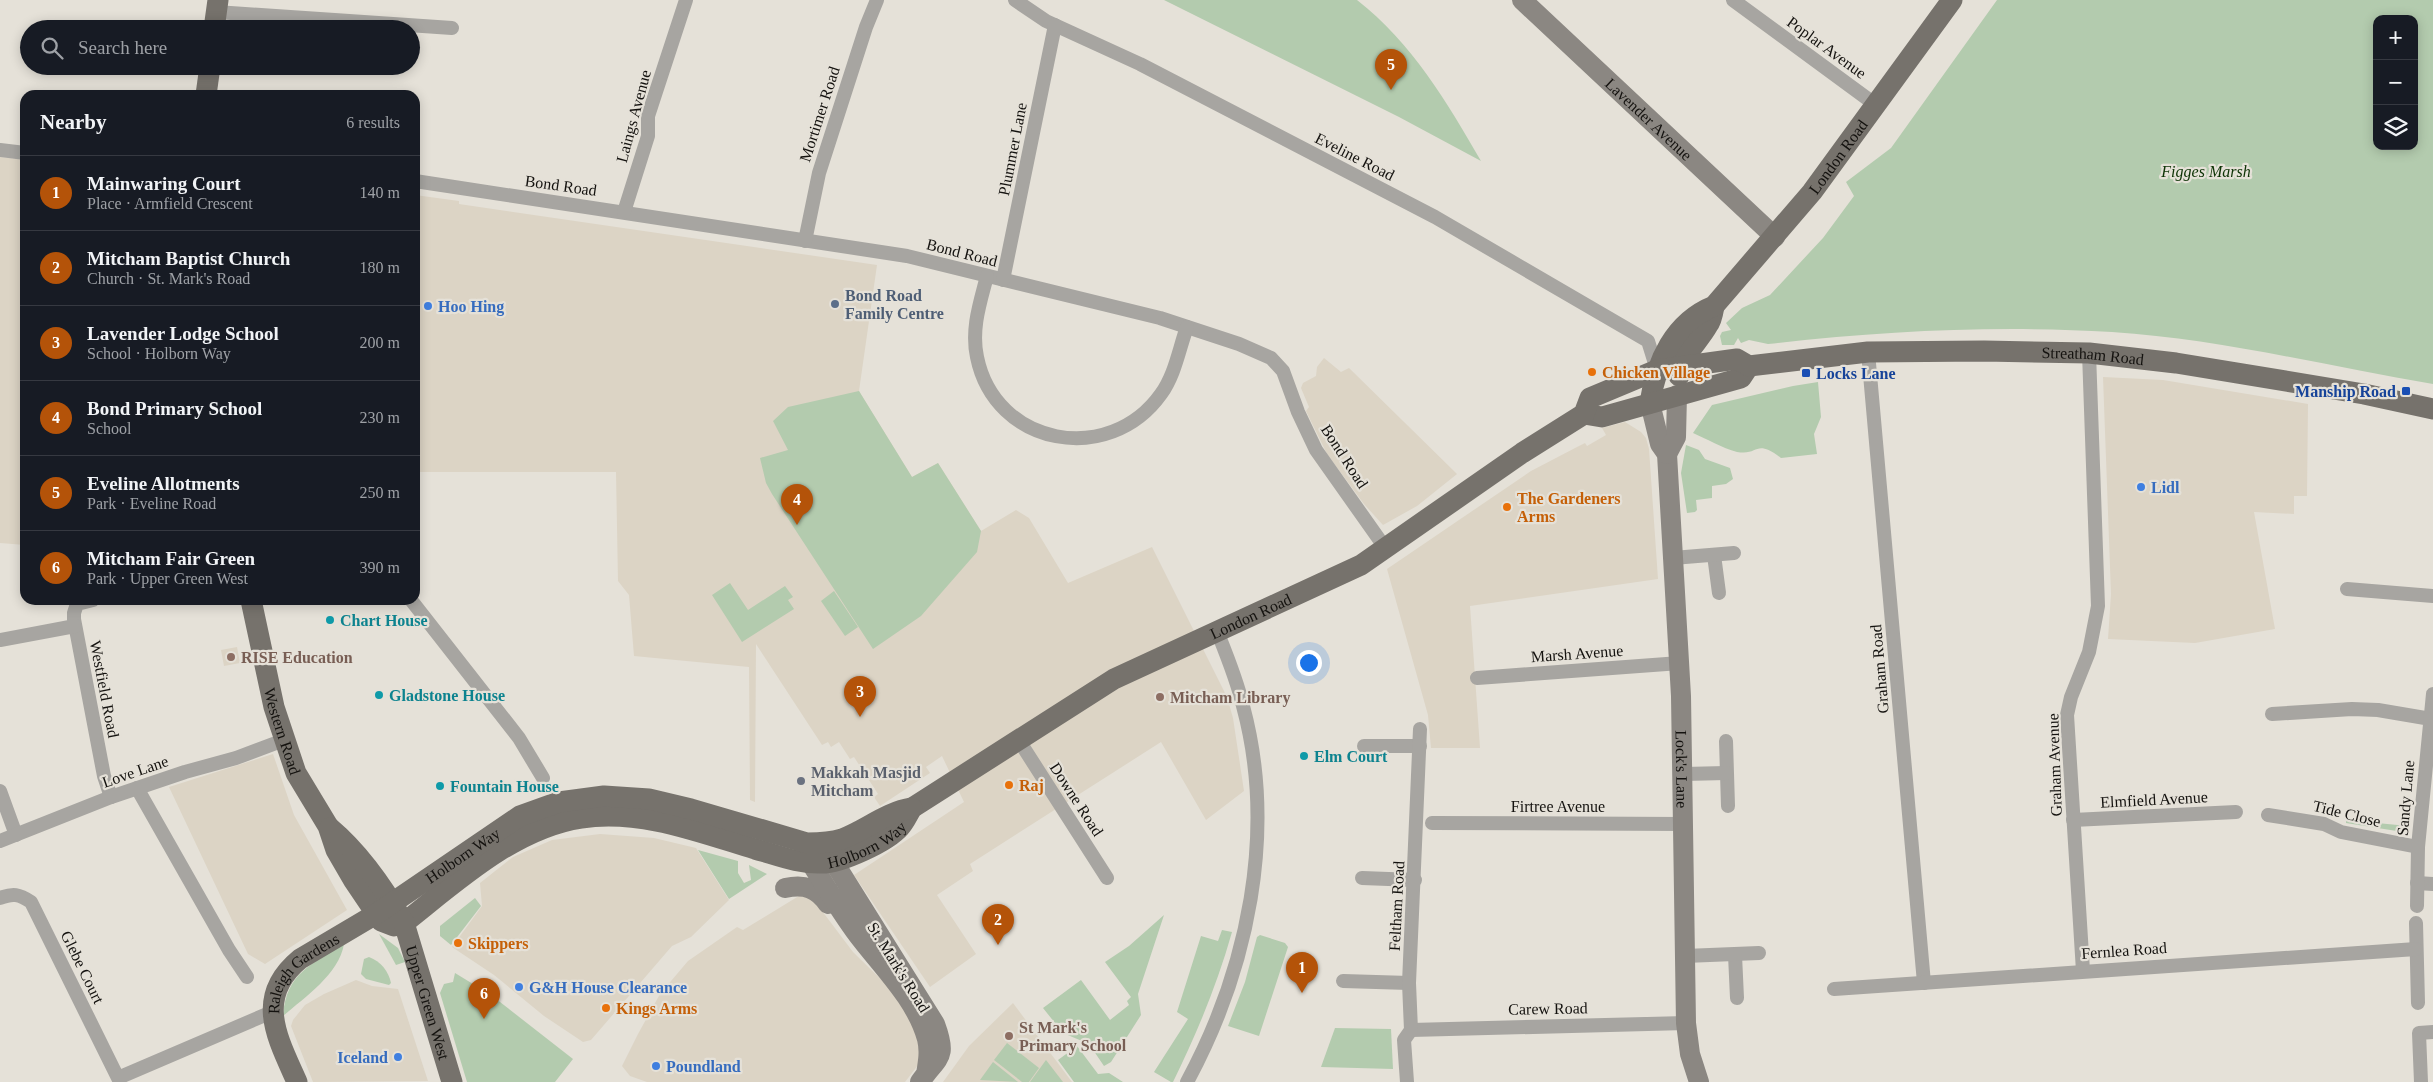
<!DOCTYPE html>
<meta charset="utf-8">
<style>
:root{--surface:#171b24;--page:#20242c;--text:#f1f3f6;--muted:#9ea1a6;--line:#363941;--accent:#b45309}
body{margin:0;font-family:"Times New Roman",serif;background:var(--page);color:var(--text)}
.controls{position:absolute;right:15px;top:15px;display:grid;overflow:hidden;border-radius:10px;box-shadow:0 2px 12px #0003}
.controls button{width:45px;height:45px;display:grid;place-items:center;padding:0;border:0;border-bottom:1px solid var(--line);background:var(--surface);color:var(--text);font:25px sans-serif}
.you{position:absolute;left:1308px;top:662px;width:18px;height:18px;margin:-12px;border:4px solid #fff;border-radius:50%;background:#1a73e8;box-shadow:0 0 0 8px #1a73e833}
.badge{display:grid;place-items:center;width:32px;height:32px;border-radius:50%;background:var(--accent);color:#fff;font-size:16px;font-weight:700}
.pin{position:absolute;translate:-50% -41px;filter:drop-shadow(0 1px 2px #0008)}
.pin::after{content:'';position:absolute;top:26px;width:18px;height:15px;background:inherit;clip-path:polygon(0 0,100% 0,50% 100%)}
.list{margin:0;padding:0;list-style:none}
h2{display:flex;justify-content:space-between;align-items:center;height:65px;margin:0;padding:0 20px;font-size:21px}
h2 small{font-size:16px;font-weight:400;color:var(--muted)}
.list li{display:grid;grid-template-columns:32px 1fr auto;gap:15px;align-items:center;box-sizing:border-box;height:75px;padding:0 20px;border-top:1px solid var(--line)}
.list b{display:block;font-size:19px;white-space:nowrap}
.list p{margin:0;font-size:16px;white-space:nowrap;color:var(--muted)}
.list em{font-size:16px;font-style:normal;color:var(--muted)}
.icon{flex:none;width:28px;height:28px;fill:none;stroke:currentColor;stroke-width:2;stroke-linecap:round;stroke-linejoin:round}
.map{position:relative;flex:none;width:2433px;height:1082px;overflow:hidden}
.search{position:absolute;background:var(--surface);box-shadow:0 2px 12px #0003;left:20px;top:20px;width:400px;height:55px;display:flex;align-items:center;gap:12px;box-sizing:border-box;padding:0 18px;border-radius:28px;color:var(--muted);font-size:19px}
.panel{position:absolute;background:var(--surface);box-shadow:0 2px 12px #0003;left:20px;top:90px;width:400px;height:515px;border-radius:15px}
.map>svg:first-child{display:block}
.built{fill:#dcd4c5}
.green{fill:#b3cbae;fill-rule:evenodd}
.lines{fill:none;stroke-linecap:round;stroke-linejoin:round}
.street{stroke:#a7a5a1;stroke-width:14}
.secondary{stroke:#8b8782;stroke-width:20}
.primary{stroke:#76726c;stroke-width:21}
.service-dot{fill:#5c6f8a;stroke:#e5e1d8;stroke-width:2}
.shop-dot{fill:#3f7fe0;stroke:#e5e1d8;stroke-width:2}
.food-dot{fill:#e8710a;stroke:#e5e1d8;stroke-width:2}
.transit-dot{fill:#1a4fb4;stroke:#e5e1d8;stroke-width:2}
.culture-dot{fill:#0f9aa8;stroke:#e5e1d8;stroke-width:2}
.education-dot{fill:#8d6e63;stroke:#e5e1d8;stroke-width:2}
.worship-dot{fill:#6b7280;stroke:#e5e1d8;stroke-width:2}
.labels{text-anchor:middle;stroke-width:4.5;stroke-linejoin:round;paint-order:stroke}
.street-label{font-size:16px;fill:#14120f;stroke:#e5e1d8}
.park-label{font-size:16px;font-style:italic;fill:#0d3305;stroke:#e5e1d8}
.service-label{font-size:16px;font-weight:bold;fill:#4e5e75;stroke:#e5e1d8;text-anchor:start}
.shop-label{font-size:16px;font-weight:bold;fill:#366cbe;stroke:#e5e1d8;text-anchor:start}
.food-label{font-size:16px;font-weight:bold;fill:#c56008;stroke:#e5e1d8;text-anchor:start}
.transit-label{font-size:16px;font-weight:bold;fill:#164399;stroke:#e5e1d8;text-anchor:start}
.culture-label{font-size:16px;font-weight:bold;fill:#0d838f;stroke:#e5e1d8;text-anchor:start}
.education-label{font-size:16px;font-weight:bold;fill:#785e54;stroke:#e5e1d8;text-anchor:start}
.worship-label{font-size:16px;font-weight:bold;fill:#5b616d;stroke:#e5e1d8;text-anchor:start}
</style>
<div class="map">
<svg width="2433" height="1082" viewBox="0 0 2433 1082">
<rect width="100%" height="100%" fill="#e5e1d8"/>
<!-- built -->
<g class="built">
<polygon points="0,157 25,160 25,545 0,543"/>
<polygon points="415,195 459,201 459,204 877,265 859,391 912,477 938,463 981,531 1016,510 1029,518 1068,583 1152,547 1227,697 1233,718 1244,791 1206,820 1161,742 970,864 973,871 937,895 976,954 930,987 854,875 964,802 942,756 926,767 930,773 880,806 874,797 878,794 854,757 850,759 839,742 831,747 828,742 822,745 756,644 755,802 750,800 749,667 634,656 629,595 618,581 616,472 415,472"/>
<polygon points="1324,358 1341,372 1349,368 1457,474 1417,506 1383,525 1364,504 1327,454 1306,411 1309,407 1301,388 1303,383 1316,376 1317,367"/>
<polygon points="2103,377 2163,380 2308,404 2307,496 2294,496 2294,514 2254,512 2275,629 2195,643 2108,639 2111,594"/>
<polygon points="1625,422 1641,432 1646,438 1649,449 1658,579 1470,606 1480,748 1431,748 1428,715 1387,569 1531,471 1577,447 1585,443 1587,446 1606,435 1602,428"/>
<polygon points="237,647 240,663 224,666 221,650"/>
<polygon points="273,754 294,815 347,910 265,964 248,954 169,787"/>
<polygon points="600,834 654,838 696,848 729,900 691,937 672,946 591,1040 583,1042 544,1016 494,975 452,947 482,906 480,883 513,857 552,840"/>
<polygon points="807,891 853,952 899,997 918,1030 922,1060 905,1082 647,1082 630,1076 622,1066 638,1034 660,994 688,961 737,927 743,930"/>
<polygon points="356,980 372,986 398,989 428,1081 313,1082 291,1026 293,1020 305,1005 324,994"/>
<polygon points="1013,1003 1072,1082 943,1082 969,1046"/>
</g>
<!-- green -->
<g class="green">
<path d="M1164,0H1357C1412,43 1447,102 1481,161L1399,117Z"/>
<path d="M1997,0H2433V384C2327,366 2220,339 2112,332C1997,325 1882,331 1768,344L1749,340L1741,343L1738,338L1734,345H1722L1720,336L1722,332L1731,330L1726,323L1742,308L1770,295L1823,238L1854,196L1846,182L1891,148ZM2377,19H2414V146H2377Z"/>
<path d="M1818,382L1821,417L1814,434L1817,454L1781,458C1754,438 1760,456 1737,452C1722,448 1707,439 1693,433L1712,405L1793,386Z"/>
<polygon points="859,391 912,477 938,463 981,531 977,552 921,616 873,649 772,494 766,483 760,458 788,450 773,421 788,407"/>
<polygon points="1686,445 1699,450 1705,459 1730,468 1733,479 1726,484 1712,486 1712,498 1696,500 1697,510 1695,512 1687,513 1681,473"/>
<polygon points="730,583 748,610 785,586 793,597 788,600 794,609 742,642 712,595"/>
<polygon points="834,591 858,627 845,636 821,601"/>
<polygon points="2346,820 2408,826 2408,829 2403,832 2346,823"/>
<polygon points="698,850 738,861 738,873 744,883 751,880 749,865 767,874 729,899"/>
<polygon points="475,898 481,906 451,945 440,936 440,926"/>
<polygon points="1164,915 1138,994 1141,1015 1111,1062 1104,1066 1089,1044 1063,1033 1043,1008 1081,980 1110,1020 1129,1005 1127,1001 1131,997 1105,962 1129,946"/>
<path d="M1222,930L1232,932C1217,985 1197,1033 1173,1082H1171L1154,1072L1188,1019L1177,1012L1201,936L1218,941Z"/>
<polygon points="379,934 398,948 405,962 396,965"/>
<polygon points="1260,935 1285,943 1288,947 1259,1036 1228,1026 1245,982 1257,937"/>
<path d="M344,944C339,974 305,997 283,1016C286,973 312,964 344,944Z"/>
<path d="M369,957C381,962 388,970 391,983L389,985L366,979L361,974L364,959Z"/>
<polygon points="455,973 491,995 573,1059 555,1082 467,1082 440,993 444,984 453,982"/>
<polygon points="1335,1028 1391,1029 1393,1069 1321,1067"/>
<polygon points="1007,1043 1039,1068 1029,1082 1022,1082 994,1060"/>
<polygon points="1077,1046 1098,1074 1109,1073 1123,1082 1074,1082 1058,1060"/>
<polygon points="1046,1060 1063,1082 1030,1082"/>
<polygon points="993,1062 1018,1082 980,1080"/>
</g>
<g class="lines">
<!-- street -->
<g class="street">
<polyline points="1015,0 1046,21 1140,64 1435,217 1648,341 1657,370"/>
<polyline points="1733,0 1876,105"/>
<polyline points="216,12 452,28"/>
<polyline points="0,150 25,153"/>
<polyline points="415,181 907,256 1160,318 1239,344 1271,358 1283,371 1298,412 1316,450 1386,549"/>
<polyline points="624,212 648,136 648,116 686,0"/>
<polyline points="805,241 819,173 866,27 877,0"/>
<path d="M987,276C980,303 971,329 977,357C995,446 1109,467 1161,394C1175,375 1179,349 1187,327"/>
<polyline points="1003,280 1055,25"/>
<polyline points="1868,352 1924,983"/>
<polyline points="1714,555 1719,593"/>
<polyline points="1673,558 1734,553"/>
<polyline points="2347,589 2433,596"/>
<polyline points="93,600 77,604 74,613 74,619 104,776 111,797"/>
<polyline points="411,600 519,738 543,778"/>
<polyline points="0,640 75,626"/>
<polyline points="1477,678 1680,663"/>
<polyline points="2272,714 2352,709 2378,710 2431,719"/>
<polyline points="1018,739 1107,878"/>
<polyline points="1726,741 1728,806"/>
<polyline points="1364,746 1420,746"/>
<polyline points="1684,774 1726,773"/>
<polyline points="137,788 229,950 247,977"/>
<polyline points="0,791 16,835"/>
<polyline points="2268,815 2324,824 2341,832 2418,847"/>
<polyline points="2073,820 2236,812"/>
<polyline points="1432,823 1684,824"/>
<polyline points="0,841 111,797 185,772 236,758 284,740"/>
<polyline points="1362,878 1415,880"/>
<polyline points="2417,883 2433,884"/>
<path d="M0,898C13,893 19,894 31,902L118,1078L272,1012"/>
<polyline points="2417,906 2418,847 2433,694"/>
<polyline points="2416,923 2418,1003"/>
<polyline points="1735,955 1737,998"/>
<polyline points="1685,956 1759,953"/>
<polyline points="2083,971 2067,715 2071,697 2089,652 2098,606 2089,353"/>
<polyline points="1343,981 1409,983"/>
<polyline points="1834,989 2416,949"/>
<polyline points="1411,1030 1686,1023"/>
<path d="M1187,1082C1248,969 1277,832 1243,706C1237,680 1227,656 1217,631"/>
<polyline points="1407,1082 1404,1040 1411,1030 1409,983 1420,729"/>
<polyline points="2421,1082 2419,1033 2433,1032"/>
</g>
<!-- secondary -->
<g class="secondary">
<path id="s1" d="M1522,0L1775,237"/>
<path id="s2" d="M1650,403L1660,444L1667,454L1681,696L1686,1023L1690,1054L1699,1082"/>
<polyline points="1667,454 1676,437 1677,395"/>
<path d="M785,888C805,884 817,888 828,904"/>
<path d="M920,1082C938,1056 948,1059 935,1024L827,851L817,843L811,854V863C825,886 839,909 855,931C879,964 916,998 927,1039C930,1051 928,1062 926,1074"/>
</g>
<!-- primary -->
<g class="primary">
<polyline points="214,29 218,0"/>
<polyline points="206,95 210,66"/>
<path d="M1679,376C1682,354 1698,343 1708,325C1712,320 1713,312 1714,306"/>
<path id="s3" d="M1650,403C1656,362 1674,322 1714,306L1812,192L1952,0"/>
<polyline points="1584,414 1602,417 1741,378 1749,366"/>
<path id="s4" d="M251,600L274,707L296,773L328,826L336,850L354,881L381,921L394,926L404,923C456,882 514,828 581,818C641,809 699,832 755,849C777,855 798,864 822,863C841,863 887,842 900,827C905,822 908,814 912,808L1114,679L1361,565L1522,453L1584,414L1590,398L1657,370L1737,359L1749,366L1868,352L1984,351L2089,353L2176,363L2364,394L2433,409"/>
<path id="s5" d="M330,828C361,854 384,888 404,923L452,1082"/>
<path id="s6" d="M297,1082C277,1037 254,997 300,959L376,914L520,816L559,802L604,796L649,799L691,809L807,843C819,843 830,843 842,839C866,830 886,812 912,808"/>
</g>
</g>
<!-- markers -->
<circle class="service-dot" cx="835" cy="304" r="5"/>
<g class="shop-dot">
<circle cx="428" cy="306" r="5"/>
<circle cx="2141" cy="487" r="5"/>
<circle cx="519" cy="987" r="5"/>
<circle cx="398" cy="1057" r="5"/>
<circle cx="656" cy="1066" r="5"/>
</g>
<g class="food-dot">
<circle cx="1592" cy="372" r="5"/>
<circle cx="1507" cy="507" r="5"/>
<circle cx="1009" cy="785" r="5"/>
<circle cx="458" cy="943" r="5"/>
<circle cx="606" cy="1008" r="5"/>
</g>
<g class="transit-dot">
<rect x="1801" y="368" width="10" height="10" rx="2.5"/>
<rect x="2401" y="386" width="10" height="10" rx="2.5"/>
</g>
<g class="culture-dot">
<circle cx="330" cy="620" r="5"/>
<circle cx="379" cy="695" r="5"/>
<circle cx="1304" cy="756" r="5"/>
<circle cx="440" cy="786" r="5"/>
</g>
<g class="education-dot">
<circle cx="231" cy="657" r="5"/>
<circle cx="1160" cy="697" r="5"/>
<circle cx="1009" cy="1036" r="5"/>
</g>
<circle class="worship-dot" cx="801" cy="781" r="5"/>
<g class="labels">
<!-- street labels -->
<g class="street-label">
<text transform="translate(1827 47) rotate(36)" y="6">Poplar Avenue</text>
<text transform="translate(819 114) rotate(-72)" y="6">Mortimer Road</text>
<text transform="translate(633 116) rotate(-75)" y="6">Laings Avenue</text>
<text dy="6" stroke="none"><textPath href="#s1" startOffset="174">Lavender Avenue</textPath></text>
<text transform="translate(1012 149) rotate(-79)" y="6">Plummer Lane</text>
<text transform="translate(1355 156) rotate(27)" y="6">Eveline Road</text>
<text dy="6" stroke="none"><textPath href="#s3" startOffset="316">London Road</textPath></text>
<text transform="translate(561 185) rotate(8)" y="6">Bond Road</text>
<text transform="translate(962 252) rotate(14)" y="6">Bond Road</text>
<text dy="6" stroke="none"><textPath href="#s4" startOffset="2250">Streatham Road</textPath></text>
<text transform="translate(1345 456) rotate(57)" y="6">Bond Road</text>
<text dy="6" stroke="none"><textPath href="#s4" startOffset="1330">London Road</textPath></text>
<text transform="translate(1577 653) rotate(-4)" y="6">Marsh Avenue</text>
<text transform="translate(1879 669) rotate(-95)" y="6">Graham Road</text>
<text transform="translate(105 689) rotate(79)" y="6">Westfield Road</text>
<text dy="6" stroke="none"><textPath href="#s4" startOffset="135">Western Road</textPath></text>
<text transform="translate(2054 765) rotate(-92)" y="6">Graham Avenue</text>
<text dy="6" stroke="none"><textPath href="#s2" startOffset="370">Lock's Lane</textPath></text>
<text transform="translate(135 771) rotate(-19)" y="6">Love Lane</text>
<text transform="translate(2405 798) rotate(-85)" y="6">Sandy Lane</text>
<text transform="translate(1077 799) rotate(57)" y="6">Downe Road</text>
<text transform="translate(2154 799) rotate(-3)" y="6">Elmfield Avenue</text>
<text x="1558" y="812">Firtree Avenue</text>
<text transform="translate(2347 813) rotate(14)" y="6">Tide Close</text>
<text dy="6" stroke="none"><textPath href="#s4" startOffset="879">Holborn Way</textPath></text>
<text dy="6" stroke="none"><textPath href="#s6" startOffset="329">Holborn Way</textPath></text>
<text transform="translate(1396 906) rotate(-87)" y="6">Feltham Road</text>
<text transform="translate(2124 950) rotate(-4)" y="6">Fernlea Road</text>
<text transform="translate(83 967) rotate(64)" y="6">Glebe Court</text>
<text transform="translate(899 967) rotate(58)" y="6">St. Mark's Road</text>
<text dy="6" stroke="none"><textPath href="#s6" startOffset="126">Raleigh Gardens</textPath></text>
<text dy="6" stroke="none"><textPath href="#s5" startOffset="204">Upper Green West</textPath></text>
<text transform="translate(1548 1008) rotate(-1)" y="6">Carew Road</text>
</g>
<!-- park labels -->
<g class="park-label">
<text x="2206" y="177">Figges Marsh</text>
</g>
<!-- service labels -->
<g class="service-label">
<text x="845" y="301">Bond Road<tspan x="845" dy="18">Family Centre</tspan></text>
</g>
<!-- shop labels -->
<g class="shop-label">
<text x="438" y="312">Hoo Hing</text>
<text x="2151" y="493">Lidl</text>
<text x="529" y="993">G&amp;H House Clearance</text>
<text x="388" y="1063" text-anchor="end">Iceland</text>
<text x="666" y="1072">Poundland</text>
</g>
<!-- food labels -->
<g class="food-label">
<text x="1602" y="378">Chicken Village</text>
<text x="1517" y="504">The Gardeners<tspan x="1517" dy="18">Arms</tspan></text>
<text x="1019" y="791">Raj</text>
<text x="468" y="949">Skippers</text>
<text x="616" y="1014">Kings Arms</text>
</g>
<!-- transit labels -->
<g class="transit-label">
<text x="1816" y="379">Locks Lane</text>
<text x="2396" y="397" text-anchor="end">Manship Road</text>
</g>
<!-- culture labels -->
<g class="culture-label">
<text x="340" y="626">Chart House</text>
<text x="389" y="701">Gladstone House</text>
<text x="1314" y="762">Elm Court</text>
<text x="450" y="792">Fountain House</text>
</g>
<!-- education labels -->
<g class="education-label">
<text x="241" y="663">RISE Education</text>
<text x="1170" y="703">Mitcham Library</text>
<text x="1019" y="1033">St Mark's<tspan x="1019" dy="18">Primary School</tspan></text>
</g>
<!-- worship labels -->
<g class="worship-label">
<text x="811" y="778">Makkah Masjid<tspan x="811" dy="18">Mitcham</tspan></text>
</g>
</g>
</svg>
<div class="controls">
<button>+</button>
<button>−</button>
<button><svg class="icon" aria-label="layers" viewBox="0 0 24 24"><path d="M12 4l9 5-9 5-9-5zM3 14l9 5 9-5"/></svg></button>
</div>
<div class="you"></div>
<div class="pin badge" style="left:1302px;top:993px">1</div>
<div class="pin badge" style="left:998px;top:945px">2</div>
<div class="pin badge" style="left:860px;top:717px">3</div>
<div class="pin badge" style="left:797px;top:525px">4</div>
<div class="pin badge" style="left:1391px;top:90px">5</div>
<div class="pin badge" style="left:484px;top:1019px">6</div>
<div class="search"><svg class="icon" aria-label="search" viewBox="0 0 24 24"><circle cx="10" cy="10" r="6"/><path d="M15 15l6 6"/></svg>Search here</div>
<section class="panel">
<h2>Nearby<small>6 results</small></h2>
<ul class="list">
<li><span class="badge">1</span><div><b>Mainwaring Court</b><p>Place · Armfield Crescent</p></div><em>140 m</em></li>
<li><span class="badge">2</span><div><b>Mitcham Baptist Church</b><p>Church · St. Mark's Road</p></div><em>180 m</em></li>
<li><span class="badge">3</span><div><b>Lavender Lodge School</b><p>School · Holborn Way</p></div><em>200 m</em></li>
<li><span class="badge">4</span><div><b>Bond Primary School</b><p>School</p></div><em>230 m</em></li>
<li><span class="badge">5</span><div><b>Eveline Allotments</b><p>Park · Eveline Road</p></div><em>250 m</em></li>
<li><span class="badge">6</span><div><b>Mitcham Fair Green</b><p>Park · Upper Green West</p></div><em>390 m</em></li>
</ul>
</section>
</div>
